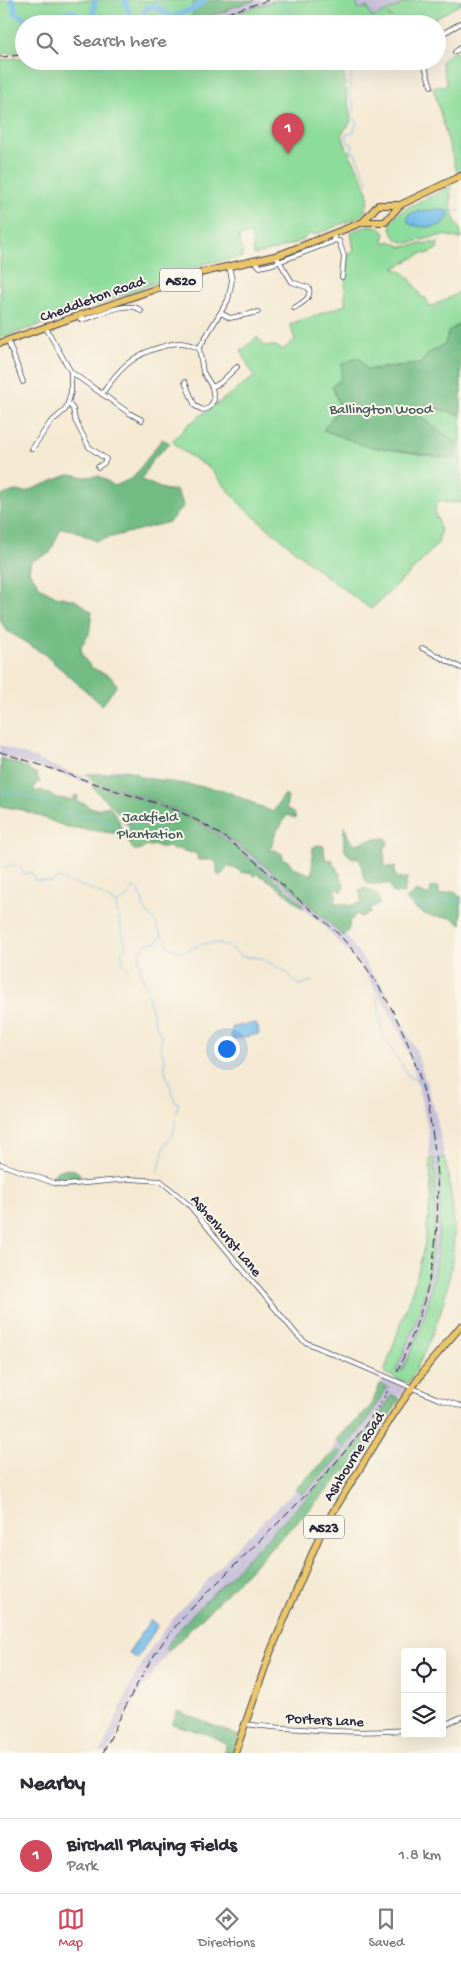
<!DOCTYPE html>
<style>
:root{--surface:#fff;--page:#f7f7f7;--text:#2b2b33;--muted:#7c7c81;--line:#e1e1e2;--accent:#d1495b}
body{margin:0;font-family:"Gochi Hand",sans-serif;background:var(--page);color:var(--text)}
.controls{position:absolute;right:15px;bottom:15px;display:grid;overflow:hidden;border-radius:5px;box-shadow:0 5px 20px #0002}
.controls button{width:45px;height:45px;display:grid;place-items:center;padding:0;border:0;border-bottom:1px solid var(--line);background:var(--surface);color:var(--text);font:25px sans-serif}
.you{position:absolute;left:226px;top:1048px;width:18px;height:18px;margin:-12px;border:4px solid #fff;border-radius:50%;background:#1a73e8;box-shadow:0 0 0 8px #1a73e833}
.badge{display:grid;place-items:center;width:32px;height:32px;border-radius:50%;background:var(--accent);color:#fff;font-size:16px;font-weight:700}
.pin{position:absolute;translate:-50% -41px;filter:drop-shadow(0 1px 2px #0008)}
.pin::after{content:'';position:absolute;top:26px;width:18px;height:15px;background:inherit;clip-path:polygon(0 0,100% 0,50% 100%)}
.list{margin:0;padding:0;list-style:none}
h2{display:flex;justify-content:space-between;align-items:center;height:65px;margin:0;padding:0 20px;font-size:21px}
h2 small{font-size:16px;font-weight:400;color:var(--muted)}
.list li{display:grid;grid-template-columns:32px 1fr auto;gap:15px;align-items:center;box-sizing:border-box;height:75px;padding:0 20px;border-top:1px solid var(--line)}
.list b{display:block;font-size:19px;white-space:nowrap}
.list p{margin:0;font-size:16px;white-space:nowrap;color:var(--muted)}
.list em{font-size:16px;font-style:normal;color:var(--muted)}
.icon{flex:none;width:28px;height:28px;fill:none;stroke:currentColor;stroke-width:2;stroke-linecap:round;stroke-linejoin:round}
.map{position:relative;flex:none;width:461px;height:1753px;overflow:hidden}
.search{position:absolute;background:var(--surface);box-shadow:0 5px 20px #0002;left:15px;right:15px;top:15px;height:55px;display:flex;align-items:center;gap:12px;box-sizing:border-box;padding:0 18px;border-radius:28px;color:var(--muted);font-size:19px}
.sheet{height:140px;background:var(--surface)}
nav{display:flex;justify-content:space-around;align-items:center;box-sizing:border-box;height:70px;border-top:1px solid var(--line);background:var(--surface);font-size:14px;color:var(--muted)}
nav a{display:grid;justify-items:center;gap:2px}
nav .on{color:var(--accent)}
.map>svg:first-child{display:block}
.industrial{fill:#c6c0d9}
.green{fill:#8edc9b;stroke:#587f6b}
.forest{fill:#72bc83;stroke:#4a6f5f}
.water{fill:#73bbeb;stroke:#4a6e93}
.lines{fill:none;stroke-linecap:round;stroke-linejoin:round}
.stream{stroke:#73bbeb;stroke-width:1}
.river{stroke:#73bbeb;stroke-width:5.5}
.minor-casing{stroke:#424052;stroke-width:5.5}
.trunk-casing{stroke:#424052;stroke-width:8}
.minor{stroke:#fff;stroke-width:4}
.trunk{stroke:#eac669;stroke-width:6}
.rail{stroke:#22223b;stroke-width:1;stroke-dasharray:8 4;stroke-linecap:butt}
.labels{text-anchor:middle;stroke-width:4;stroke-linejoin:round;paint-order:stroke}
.shield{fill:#fbf7ec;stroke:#636270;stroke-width:1}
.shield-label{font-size:14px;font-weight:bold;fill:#22223b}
.street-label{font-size:15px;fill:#22223b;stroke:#fbf7ec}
.park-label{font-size:15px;fill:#425a58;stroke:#fbf7ec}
</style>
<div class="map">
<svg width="461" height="1753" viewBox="0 0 461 1753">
<rect width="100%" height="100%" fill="#fbf7ec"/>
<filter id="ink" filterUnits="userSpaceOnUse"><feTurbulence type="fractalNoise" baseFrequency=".02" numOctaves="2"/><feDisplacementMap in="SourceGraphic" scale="10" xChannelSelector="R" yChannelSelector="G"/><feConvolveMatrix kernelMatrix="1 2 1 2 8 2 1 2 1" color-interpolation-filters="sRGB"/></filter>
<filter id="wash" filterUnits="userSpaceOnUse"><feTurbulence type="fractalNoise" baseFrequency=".0096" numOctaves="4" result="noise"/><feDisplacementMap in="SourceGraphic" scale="20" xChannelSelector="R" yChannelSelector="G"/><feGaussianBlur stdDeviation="1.12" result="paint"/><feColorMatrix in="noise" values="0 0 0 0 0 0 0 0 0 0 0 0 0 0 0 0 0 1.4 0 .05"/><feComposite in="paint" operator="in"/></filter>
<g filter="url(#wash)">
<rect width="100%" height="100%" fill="#f4e9d2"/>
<!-- industrial -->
<g class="industrial">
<polygon points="256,0 276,0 204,24 174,24 226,12 227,9"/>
<polygon points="355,0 412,0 372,18 359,9"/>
<polygon points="0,745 80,776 90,778 89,785 79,780 0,756"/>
<polygon points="112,768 162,781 190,795 344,933 366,963 366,966 383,987 416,1050 436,1115 447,1169 454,1225 449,1279 439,1314 425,1351 408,1383 384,1373 416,1279 425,1243 431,1195 430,1158 432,1158 432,1156 429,1156 429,1134 416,1076 401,1035 386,1005 361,967 363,967 358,964 323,925 270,881 94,788 95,778 107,774"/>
<polygon points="383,1378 406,1388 352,1475 346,1470 308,1511 174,1644 135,1699 107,1753 100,1753 135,1676 149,1651 170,1622 235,1549 331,1455 336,1439 371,1406"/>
</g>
<!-- green -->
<g class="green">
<polygon points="0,0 197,0 193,3 194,10 191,20 174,24 24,24 24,52 0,54"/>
<polygon points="276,0 355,0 359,9 367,7 372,18 412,0 461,0 461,4 425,24 400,24 387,14 392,20 389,24 205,24"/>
<polygon points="453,51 461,57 461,172 457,173 433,87 447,85 441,61"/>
<path d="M24,57V61H367L343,71L351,122L342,133C343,137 344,141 345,144C352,164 383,197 359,217L315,235L308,234L303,240L278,249L254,255L251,234L239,236L243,257L207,263L67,316L0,338V60Z"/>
<path d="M451,186C451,196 450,207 453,216C458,228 461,223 461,239L444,235L408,243L397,240C394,235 389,229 391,222C393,211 440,192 451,186Z"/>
<path d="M369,225C377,226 381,228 385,234L383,240L385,243L390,241L402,247L428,243H438L437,249L427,254L423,253L394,268C409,273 414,285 422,298L425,297L430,307L455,295L461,289V323L449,331L445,344L430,353L420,364C390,366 357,367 332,386L340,407L324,430L366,446L454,459L457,443L420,416L426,406L457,414H461V504L459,502L445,503V500L435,504L436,518H438L439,528H441L438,543L418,565L371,609L323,574L243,507L209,468L181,450L172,441L189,424L254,377L241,351L257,337L265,346H276L282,350L295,340L290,324L345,305L346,254L354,252L351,232Z"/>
<path d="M430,1158H434C438,1214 433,1272 415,1325C409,1340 402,1355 396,1371L400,1373C436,1314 444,1226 438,1158H445C449,1179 453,1204 454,1226C455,1280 436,1337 408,1383L384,1373L416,1279L425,1243L431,1195Z"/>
</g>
<!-- forest -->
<g class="forest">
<polygon points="197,0 256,0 227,9 226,12 191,20 194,10 193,3"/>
<polygon points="461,323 461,414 457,414 427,406 420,416 457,443 455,459 366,446 323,430 340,407 332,386 341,379 342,364 359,357 367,370 420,364 429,353 445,344 449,331"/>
<path d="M162,439L170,443L152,460L141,480C153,484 164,492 176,490L184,506L169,522L96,541L73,530L61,528L50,553L31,561L29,571L41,588L56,596L75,600L92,612L89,634L81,647L82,656L92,668L110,676L117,685L102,705L44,654L6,630L0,620V496L15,491L25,492L70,474L84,477L99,476L115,486L133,478Z"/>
<path d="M1,758L28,768L29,771L36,773L40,782L36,783L34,789L35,792L41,790L57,798L74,800V796L77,795L78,797L77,802L86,804L88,807L97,809L109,806C116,815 123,823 120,834L67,827L23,810L0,806Z"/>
<path d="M126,770L136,773L139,777L224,790L273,812L285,794L288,797L286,808L294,813L296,819L288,815C282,819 283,827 276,831L270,851L275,850L282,854L284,860H287L294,868L312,875L313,847L318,845L324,846L325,859L333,860V865L338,868L336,872L340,873V879L344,883L342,892L338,889L334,891L337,895L334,901L336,904H346L349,906L362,902L359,890L366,888L377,895L380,901L378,905L370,908L371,913L360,917L357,913L350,922L348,931L343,936C296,893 242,839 183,813C154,800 123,791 93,781L91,777L86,774H103Z"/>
<path d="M93,784C127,795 165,805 197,822C236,843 268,874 302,903L303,908L270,881L257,874L254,876L251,872L242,873L236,868L233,869L231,867H228L220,876L217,874V864L213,860H198L197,854C192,852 183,852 178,849L172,850L171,847H159L156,845L145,847L139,850H134L129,843L130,837L128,831L130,825L124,823L122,816L92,787Z"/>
<path d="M344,826L346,828L348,837L355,844L373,839L386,838L388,844L384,849L385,867L396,866L394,871L397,879L407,878L404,894L393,893L389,884H368L364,878L360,859C340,857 344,843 344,826Z"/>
<path d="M436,886L439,888V895L455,891L459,897L461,896V926C451,914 450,919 437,917C424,916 414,909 406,899L416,891L429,896L431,888Z"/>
<polygon points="64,1169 75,1170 80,1174 79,1180 61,1181 52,1178 57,1171"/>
<polygon points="380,1384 387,1387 368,1419 345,1449 336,1439 371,1406"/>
<polygon points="392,1395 400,1399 352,1475 346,1470 308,1511 169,1651 165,1648 189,1618 346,1457 373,1426"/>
<polygon points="339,1451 343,1453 305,1492 300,1494 295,1489 331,1455"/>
<polygon points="177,1711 239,1736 233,1753 223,1753 227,1744 209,1735 172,1724"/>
</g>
<!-- water -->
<g class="water">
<path d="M437,209L447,211L449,216C441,231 425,227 411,225L408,222V215C418,210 427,212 437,209Z"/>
<polygon points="255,1023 258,1027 259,1034 235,1039 231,1037 232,1027"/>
<polygon points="150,1620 158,1625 137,1659 129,1653"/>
</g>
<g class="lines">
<!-- stream -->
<g class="stream">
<polyline points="277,3 292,11 302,24"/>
<polyline points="281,4 291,0"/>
<polyline points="93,61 103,68"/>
<polyline points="340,61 348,71 352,71 352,78 349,78 351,81 349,83 351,87 349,91 354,106 353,115 357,122 353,133 346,134 348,143 352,144 353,148 351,149 351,152 355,153 368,183"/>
<polyline points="450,212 461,210"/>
<polyline points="0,793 23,794 75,816 97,815 99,821 121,827"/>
<polyline points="126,827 131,827 137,823 160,825"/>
<path d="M0,868L11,865L20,867L24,874L32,872L34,880L51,882L58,878L94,890L116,904L125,899L134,888L139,891L145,910L154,920L161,935L166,939L169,948L185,952C200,943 216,939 233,949C236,951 238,955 242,956C248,958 255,956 262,959C265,960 286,972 289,974C292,978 294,982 299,985L313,981"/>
<path d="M313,891C339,919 346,916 379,901"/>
<polyline points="408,902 426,909 434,903 451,899 457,903 461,899"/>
<polyline points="116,905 126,948 121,952 124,965 129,970"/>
<path d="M147,989C141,974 129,941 158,942L161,935"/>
<path d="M148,994L155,1023L162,1038L160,1049L166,1060L164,1063C165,1078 172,1087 175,1102L178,1103L177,1113"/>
<polyline points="377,994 382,1034 410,1078 416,1079 418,1084 427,1085"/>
<polyline points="158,1172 164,1147 173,1134 176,1120"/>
<polyline points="345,1431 347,1433"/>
<polyline points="366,1447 373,1435"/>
<polyline points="356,1460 365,1448 364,1447"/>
<polyline points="110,1733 111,1734"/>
<polyline points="110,1745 114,1736 119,1738"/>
</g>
<!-- river -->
<g class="river">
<polyline points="11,0 14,4 15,13 28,20 31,24"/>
<polyline points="125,0 132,20 139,22 144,18 145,10 150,6 155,6 171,17 193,9 205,0"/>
<polyline points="58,24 62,14 71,12 75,13 80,24"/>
<polyline points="92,24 95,0"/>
</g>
</g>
</g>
<g filter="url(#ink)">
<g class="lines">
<defs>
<g id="minor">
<polyline points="437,37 461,23"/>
<polyline points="455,52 461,47"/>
<polyline points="423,61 431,86"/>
<polyline points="333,240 339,241 344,256 342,277"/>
<path d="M276,256L292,282L309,288C312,298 302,303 294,308"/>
<polyline points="255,261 260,267 273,264 332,242 334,238 334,234"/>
<polyline points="221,313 230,318 258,312"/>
<path d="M79,316L80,319H86C98,315 131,299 141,311"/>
<polyline points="46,328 71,372 129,413 142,420"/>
<polyline points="8,341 23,382"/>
<polyline points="185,382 195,406 203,410 209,408 214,400 212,387 203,372 199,348 228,300 232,280 229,266"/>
<polyline points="212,387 220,383 237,367"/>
<path d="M102,394C118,370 133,354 161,347C167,345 174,343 180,343C187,343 193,346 199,348"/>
<polyline points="68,403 73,409 75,420 89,447 106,459 104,463 98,467"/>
<polyline points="32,449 50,423 65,410 68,403 71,392 71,372"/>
<polyline points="422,648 461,668"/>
<polyline points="0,1164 54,1183 64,1185 130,1179 161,1181 189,1205 298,1336 305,1342 436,1398 461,1406"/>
<path d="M245,1724C264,1727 284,1728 303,1729C338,1732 370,1733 405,1730"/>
<polyline points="442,1726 461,1717"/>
</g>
<g id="trunk">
<polyline points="363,222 385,222 400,205 461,176"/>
<polyline points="0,343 204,272 279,255 363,222 378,205 400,205"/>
<polyline points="235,1753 270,1653 323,1528 395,1412 428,1365 461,1326"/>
</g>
</defs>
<!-- minor casing -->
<use href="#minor" class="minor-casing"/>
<!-- trunk casing -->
<use href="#trunk" class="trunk-casing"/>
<!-- minor -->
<use href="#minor" class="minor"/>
<!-- trunk -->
<use href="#trunk" class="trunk"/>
<!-- rail -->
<g class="rail">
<polyline points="192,24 269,0"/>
<polyline points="0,57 24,55"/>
<path d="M0,752C41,765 82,779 123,793C143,799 165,805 184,814C225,833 258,863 291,893C308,908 327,922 343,939C420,1024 450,1149 433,1261C427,1300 413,1336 397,1372"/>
<path d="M103,1753C124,1710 143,1666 174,1628C187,1612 203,1597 218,1582C279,1520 347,1463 390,1387"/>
</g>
</g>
</g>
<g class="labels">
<!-- shield labels -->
<g class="shield">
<rect x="160" y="268.5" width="42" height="23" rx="4"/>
<rect x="304" y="1515.5" width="40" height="23" rx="4"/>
</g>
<g class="shield-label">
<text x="181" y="285">A520</text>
<text x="324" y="1532">A523</text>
</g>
<!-- street labels -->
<g class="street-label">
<text transform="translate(92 298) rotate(-20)" y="5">Cheddleton Road</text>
<text transform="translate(227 1235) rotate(50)" y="5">Ashenhurst Lane</text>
<text transform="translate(353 1456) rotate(-58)" y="5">Ashbourne Road</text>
<text transform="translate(325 1719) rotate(3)" y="5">Porters Lane</text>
</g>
<!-- park labels -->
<g class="park-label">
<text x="381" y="413">Ballington Wood</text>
<text x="150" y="821">Jackfield<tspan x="150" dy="17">Plantation</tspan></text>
</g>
</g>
</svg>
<div class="controls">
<button><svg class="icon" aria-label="locate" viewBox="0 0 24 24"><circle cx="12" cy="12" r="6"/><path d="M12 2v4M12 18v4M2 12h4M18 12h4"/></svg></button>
<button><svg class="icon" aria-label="layers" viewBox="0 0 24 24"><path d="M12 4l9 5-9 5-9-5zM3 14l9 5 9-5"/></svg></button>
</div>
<div class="you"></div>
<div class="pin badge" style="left:288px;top:154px">1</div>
<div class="search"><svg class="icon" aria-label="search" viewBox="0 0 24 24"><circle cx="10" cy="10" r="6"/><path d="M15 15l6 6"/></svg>Search here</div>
</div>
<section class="sheet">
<h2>Nearby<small></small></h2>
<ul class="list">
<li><span class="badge">1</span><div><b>Birchall Playing Fields</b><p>Park</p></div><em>1.8 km</em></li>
</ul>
</section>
<nav>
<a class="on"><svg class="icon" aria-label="map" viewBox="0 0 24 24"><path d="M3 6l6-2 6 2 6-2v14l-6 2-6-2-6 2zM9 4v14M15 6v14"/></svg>Map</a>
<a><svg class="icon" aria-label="directions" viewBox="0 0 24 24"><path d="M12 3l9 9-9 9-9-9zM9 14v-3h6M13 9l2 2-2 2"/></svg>Directions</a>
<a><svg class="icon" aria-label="saved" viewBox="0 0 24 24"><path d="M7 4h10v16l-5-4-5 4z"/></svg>Saved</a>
</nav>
